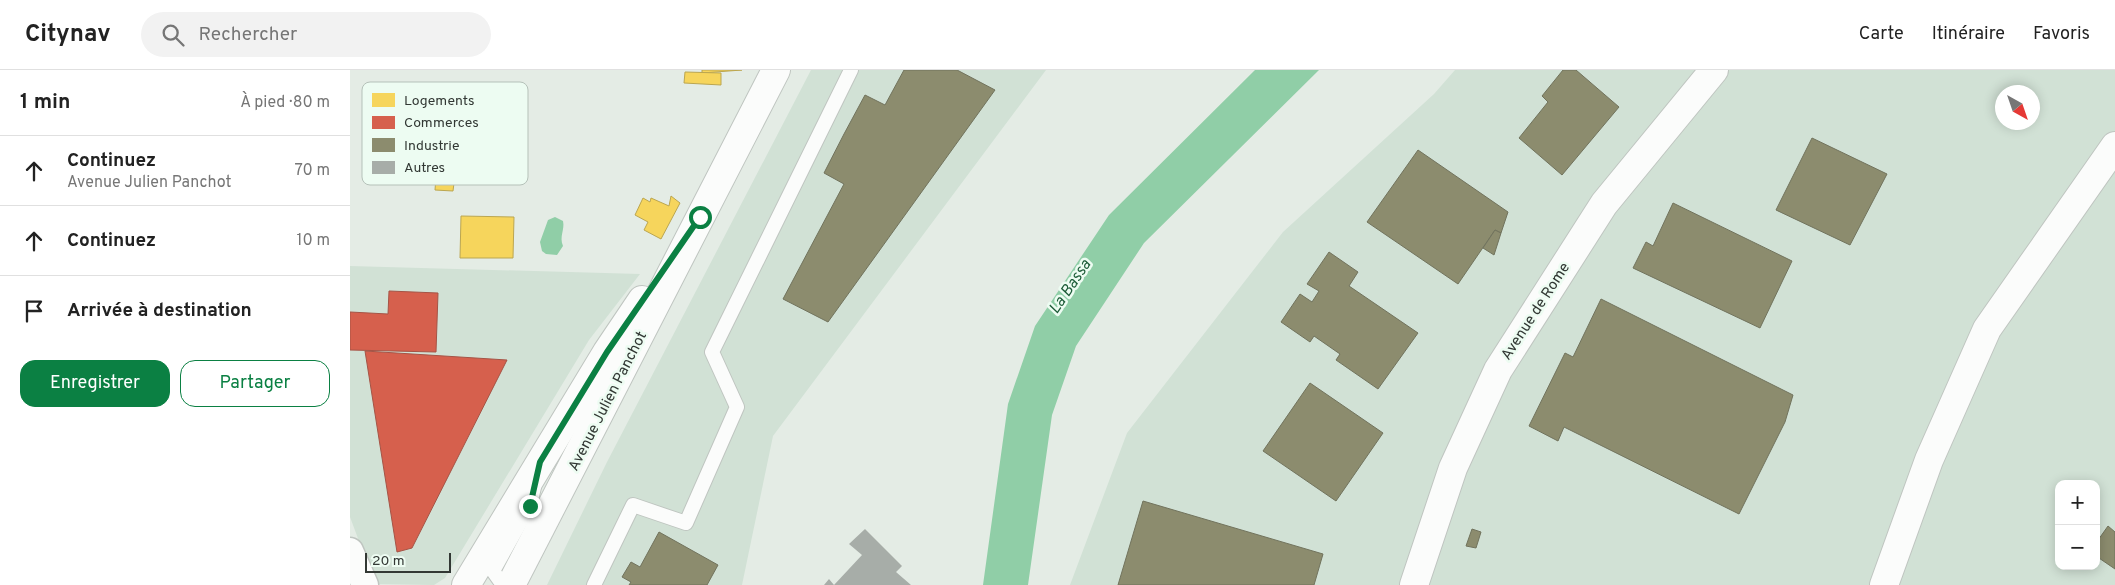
<!DOCTYPE html>
<html lang="fr">
<meta charset="utf-8">
<style>
:root{--surface:#fff;--page:#f2f2f2;--text:#222;--muted:#767676;--line:#e0e0e0;--accent:#0b8043}
body{margin:0;font-family:Overpass,sans-serif;background:var(--page);color:var(--text)}
.controls{position:absolute;right:15px;bottom:15px;display:grid;overflow:hidden;border-radius:10px;box-shadow:0 2px 12px #0003}
.controls button{width:45px;height:45px;display:grid;place-items:center;padding:0;border:0;border-bottom:1px solid var(--line);background:var(--surface);color:var(--text);font:25px sans-serif}
.compass{position:absolute;left:1645px;top:15px;width:45px;height:45px;border-radius:50%;background:var(--surface);box-shadow:0 2px 12px #0003;rotate:140deg}
.scale{position:absolute;left:15px;bottom:12px;width:86px;box-sizing:border-box;padding-left:5px;border:2px solid #323834;border-top:0;font-size:14px;line-height:18px;white-space:nowrap;color:#323834;-webkit-text-stroke:4px #edfcf2;paint-order:stroke}
.stop{position:absolute;width:15px;height:15px;margin:-11px;border:4px solid #0b8043;border-radius:50%;background:#fff}
.stop.end{background:#0b8043;border-color:#fff;box-shadow:0 1px 5px #0008}
.list{margin:0;padding:0;list-style:none}
h2{display:flex;justify-content:space-between;align-items:center;height:65px;margin:0;padding:0 20px;font-size:21px}
h2 small{font-size:16px;font-weight:400;color:var(--muted)}
.list li{display:grid;grid-template-columns:32px 1fr auto;gap:15px;align-items:center;box-sizing:border-box;height:70px;padding:0 20px;border-top:1px solid var(--line)}
.list b{display:block;font-size:19px;white-space:nowrap}
.list p{margin:0;font-size:16px;white-space:nowrap;color:var(--muted)}
.list em{font-size:16px;font-style:normal;color:var(--muted)}
.actions{display:flex;gap:10px;padding:15px 20px}
.actions a{flex:1;padding:11px 0;border:1px solid var(--accent);border-radius:15px;text-align:center;font-size:18px;color:var(--accent)}
.actions .main{background:var(--accent);color:#fff}
.icon{flex:none;width:28px;height:28px;fill:none;stroke:currentColor;stroke-width:2;stroke-linecap:round;stroke-linejoin:round}
.map{position:relative;flex:none;width:1765px;height:515px;overflow:hidden}
header{display:flex;align-items:center;gap:30px;box-sizing:border-box;height:70px;padding:0 25px;background:var(--surface);border-bottom:1px solid var(--line)}
header strong{font-size:24px}
nav{display:flex;gap:28px;margin-inline-start:auto;font-size:18px}
.search{width:350px;height:45px;background:var(--page);display:flex;align-items:center;gap:12px;box-sizing:border-box;padding:0 18px;border-radius:28px;color:var(--muted);font-size:19px}
main{display:flex}
aside{flex:1;background:var(--surface)}
.map>svg:first-child{display:block}
.built{fill:#d1e1d5;fill-rule:evenodd}
.water{fill:#90cea7}
.homes{fill:#f6d55c;stroke:#bba650}
.shops{fill:#d6604d;stroke:#a55446}
.industry{fill:#8c8c6e;stroke:#71735d}
.building{fill:#a7ada8}
.lines{fill:none;stroke-linecap:round;stroke-linejoin:round}
.service-casing{stroke:#bfc5c0;stroke-width:16}
.minor-casing{stroke:#bfc5c0;stroke-width:29}
.tertiary-casing{stroke:#bfc5c0;stroke-width:30}
.secondary-casing{stroke:#bfc5c0;stroke-width:30}
.primary-casing{stroke:#bfc5c0;stroke-width:30}
.service{stroke:#fbfcfb;stroke-width:14}
.minor{stroke:#fbfcfb;stroke-width:26}
.tertiary{stroke:#fbfcfb;stroke-width:28}
.secondary{stroke:#fbfcfb;stroke-width:28}
.primary{stroke:#fbfcfb;stroke-width:28}
.route{stroke:#0b8043;stroke-width:6}
.labels{text-anchor:middle;stroke-width:5;stroke-linejoin:round;paint-order:stroke}
.street-label{font-size:15px;fill:#323834;stroke:#edfcf2}
.water-label{font-size:16px;font-style:italic;fill:#1d5c38;stroke:#edfcf2}
.key{fill:#edfcf2;stroke:#b5c1b9;stroke-width:1}
.key-label{font-size:14px;fill:#323834}
</style>
<header>
<strong>Citynav</strong>
<div class="search"><svg class="icon" aria-label="search" viewBox="0 0 24 24"><circle cx="10" cy="10" r="6"/><path d="M15 15l6 6"/></svg>Rechercher</div>
<nav><a>Carte</a><a>Itinéraire</a><a>Favoris</a></nav>
</header>
<main>
<aside>
<h2>1 min<small>À pied · 80 m</small></h2>
<ul class="list">
<li><svg class="icon" aria-label="ahead" viewBox="0 0 24 24"><path d="M12 20V5M6 11l6-6 6 6"/></svg><div><b>Continuez</b><p>Avenue Julien Panchot</p></div><em>70 m</em></li>
<li><svg class="icon" aria-label="ahead" viewBox="0 0 24 24"><path d="M12 20V5M6 11l6-6 6 6"/></svg><div><b>Continuez</b></div><em>10 m</em></li>
<li><svg class="icon" aria-label="arrive" viewBox="0 0 24 24"><path d="M6 21V4h12l-3 4 3 4H6"/></svg><div><b>Arrivée à destination</b></div></li>
</ul>
<div class="actions"><a class="main">Enregistrer</a><a>Partager</a></div>
</aside>
<div class="map">
<svg width="1765" height="515" viewBox="0 0 1765 515">
<rect width="100%" height="100%" fill="#e4ece5"/>
<!-- built -->
<g class="built">
<polygon points="461,0 696,0 423,366 392,515 197,515 257,392"/>
<path d="M1105,0H1765V515H720L777,363L933,162L1084,24ZM1652,22H1682V52H1652ZM1709,414H1746V496H1709Z"/>
<polygon points="0,196 290,204 239,270 95,508 84,515 25,514 0,447"/>
</g>
<!-- water -->
<g class="water">
<polygon points="905,0 969,0 794,173 726,276 702,345 678,515 633,515 658,334 685,256 759,145"/>
<path d="M205,147L213,151C215,160 209,166 213,176L207,185L196,184L192,181L190,172L198,150Z"/>
</g>
<!-- homes -->
<g class="homes">
<polygon points="352,0 392,0 352,3"/>
<polygon points="335,2 371,3 371,15 334,13"/>
<polygon points="92,95 106,97 103,121 85,120 86,107 91,109"/>
<polygon points="321,126 330,133 311,169 294,160 298,152 285,145 293,128 300,132 301,128 319,136"/>
<polygon points="111,146 164,147 163,188 110,188"/>
</g>
<!-- shops -->
<g class="shops">
<polygon points="39,221 88,223 86,282 0,280 0,242 38,244"/>
<polygon points="15,281 157,290 62,478 47,482"/>
</g>
<!-- industry -->
<g class="industry">
<polygon points="554,0 607,0 645,20 478,252 433,229 494,114 474,103 494,64 515,25 535,35"/>
<polygon points="1213,0 1226,0 1269,37 1212,105 1169,68 1198,32 1192,26"/>
<polygon points="1462,68 1537,104 1500,175 1426,140"/>
<polygon points="1068,80 1158,142 1151,163 1145,160 1108,214 1017,152"/>
<polygon points="1323,133 1442,191 1410,258 1283,198 1296,172 1303,176"/>
<polygon points="1145,160 1151,163 1144,185 1133,178"/>
<polygon points="979,182 1008,202 999,216 1068,263 1028,319 986,290 990,284 964,266 960,272 931,252 950,224 962,232 969,221 957,214"/>
<polygon points="1251,229 1443,325 1435,352 1389,444 1214,357 1208,371 1179,356 1215,283 1223,287"/>
<polygon points="960,313 1033,363 986,431 913,381"/>
<polygon points="793,431 973,484 964,515 768,515"/>
<polygon points="1758,456 1765,462 1765,499 1746,486 1746,473"/>
<polygon points="1122,459 1131,462 1126,478 1116,476"/>
<polygon points="309,462 368,495 357,515 279,515 281,512 272,507 281,492 290,497"/>
</g>
<!-- building -->
<polygon class="building" points="515,459 552,496 546,502 561,515 474,515 479,509 484,515 512,485 499,474"/>
<g class="lines">
<defs>
<g id="service">
<polyline points="153,515 143,501 180,435 184,417"/>
<polyline points="244,515 283,435 336,453 387,337 362,282 501,0"/>
</g>
<polyline id="minor" points="0,481 15,515"/>
<polyline id="tertiary" points="1064,515 1103,398 1148,300 1254,134 1364,0"/>
<g id="secondary">
<polyline points="116,515 257,282 292,230"/>
<polyline points="161,515 426,0"/>
</g>
<polyline id="primary" points="1534,515 1579,390 1637,259 1765,76"/>
</defs>
<!-- service casing -->
<use href="#service" class="service-casing"/>
<!-- minor casing -->
<use href="#minor" class="minor-casing"/>
<!-- tertiary casing -->
<use href="#tertiary" class="tertiary-casing"/>
<!-- secondary casing -->
<use href="#secondary" class="secondary-casing"/>
<!-- primary casing -->
<use href="#primary" class="primary-casing"/>
<!-- service -->
<use href="#service" class="service"/>
<!-- minor -->
<use href="#minor" class="minor"/>
<!-- tertiary -->
<use href="#tertiary" class="tertiary"/>
<!-- secondary -->
<use href="#secondary" class="secondary"/>
<!-- primary -->
<use href="#primary" class="primary"/>
</g>
<g class="lines">
<!-- route -->
<polyline class="route" points="180,436 190,392 257,282 350,147"/>
</g>
<g class="labels">
<!-- street labels -->
<g class="street-label">
<text transform="translate(1185 241) rotate(-57)" y="5">Avenue de Rome</text>
<text transform="translate(257 331) rotate(-63)" y="5">Avenue Julien Panchot</text>
</g>
<!-- water labels -->
<g class="water-label">
<text transform="translate(719 216) rotate(-56)" y="6">La Bassa</text>
</g>
</g>
<!-- legend -->
<rect x="12" y="12" width="166" height="103" rx="8" class="key"/>
<rect x="22" y="23" width="23" height="14" fill="#f6d55c"/>
<rect x="22" y="46" width="23" height="13" fill="#d6604d"/>
<rect x="22" y="68" width="23" height="14" fill="#8c8c6e"/>
<rect x="22" y="91" width="23" height="13" fill="#a7ada8"/>
<g class="key-label">
<text x="54" y="35">Logements</text>
<text x="54" y="57">Commerces</text>
<text x="54" y="80">Industrie</text>
<text x="54" y="102">Autres</text>
</g>
</svg>
<div class="controls">
<button>+</button>
<button>−</button>
</div>
<svg class="compass" viewBox="-18 -18 36 36"><path d="M0-13l5 13h-10z" fill="#e53935"/><path d="M0 13l5-13h-10z" fill="#767676"/></svg>
<div class="scale">20 m</div>
<div class="stop" style="left:350px;top:147px"></div>
<div class="stop end" style="left:180px;top:436px"></div>
</div>
</main>
